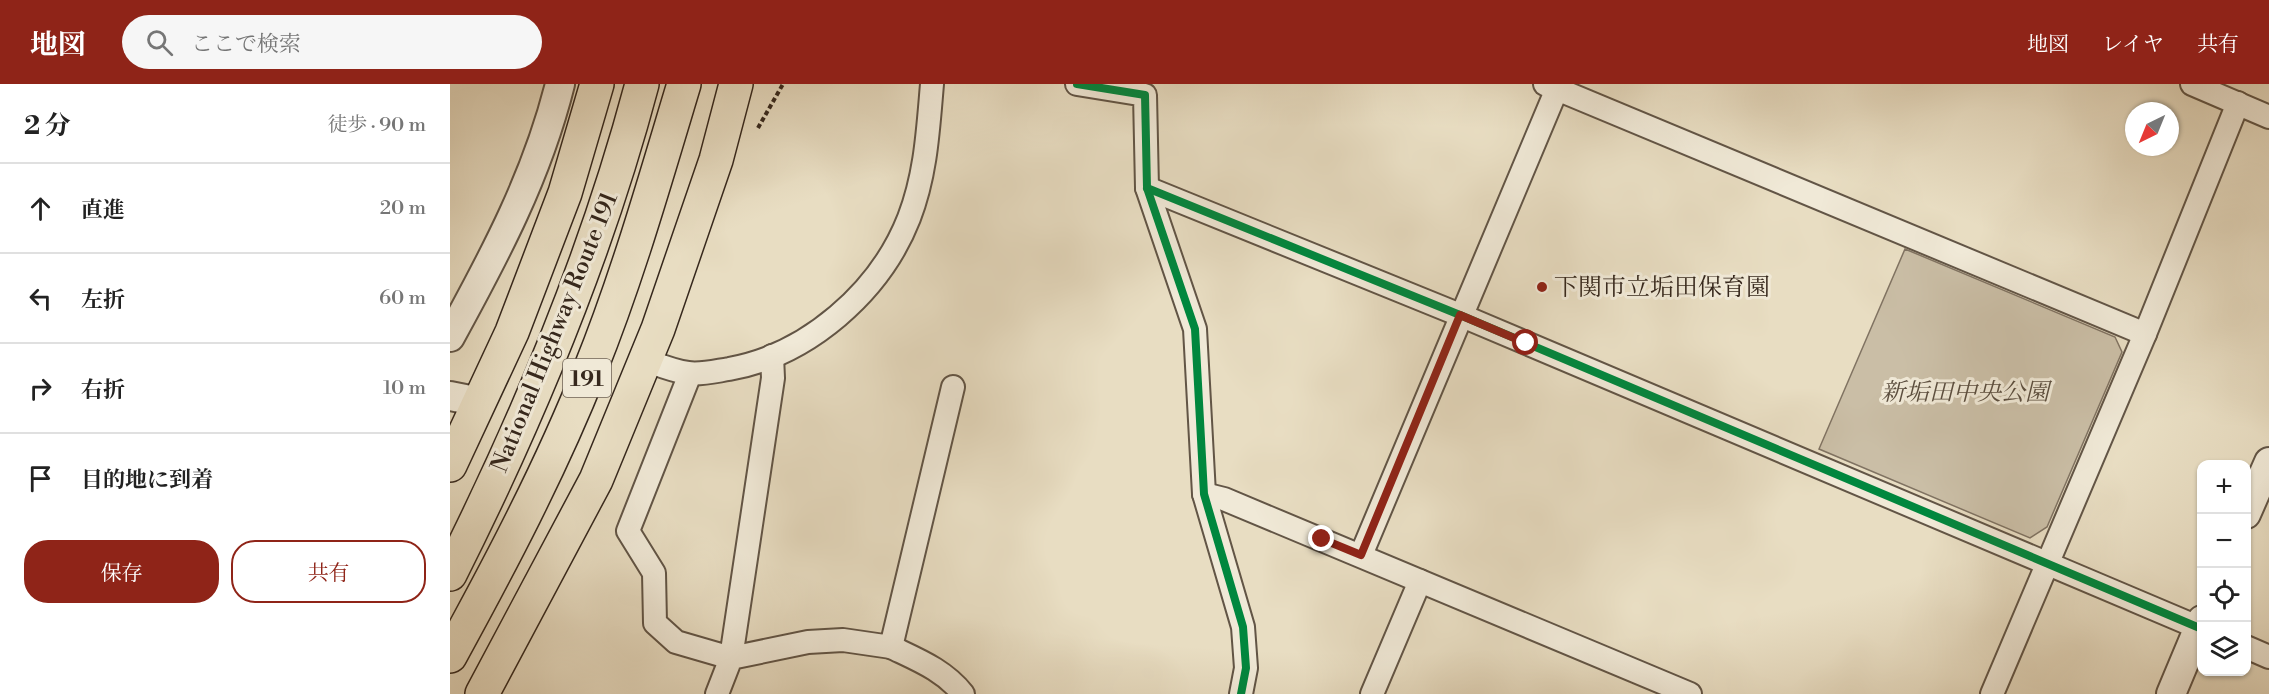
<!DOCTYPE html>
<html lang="ja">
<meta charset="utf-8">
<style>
:root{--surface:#fff;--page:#f6f6f6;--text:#222;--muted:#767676;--line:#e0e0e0;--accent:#8f2418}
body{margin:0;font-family:"Libre Bodoni","Noto Serif JP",serif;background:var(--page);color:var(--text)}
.controls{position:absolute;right:18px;bottom:18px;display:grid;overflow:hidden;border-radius:12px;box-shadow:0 2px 4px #0004}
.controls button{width:54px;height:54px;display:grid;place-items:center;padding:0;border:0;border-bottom:2px solid var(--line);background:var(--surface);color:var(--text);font:30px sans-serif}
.compass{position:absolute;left:1675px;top:18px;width:54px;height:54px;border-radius:50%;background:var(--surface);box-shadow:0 2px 4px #0004;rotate:223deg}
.stop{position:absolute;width:18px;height:18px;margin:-14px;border:4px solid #8f2418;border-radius:50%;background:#fff}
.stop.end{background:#8f2418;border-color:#fff;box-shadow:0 2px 6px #0008}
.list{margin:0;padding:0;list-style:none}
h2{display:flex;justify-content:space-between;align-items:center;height:78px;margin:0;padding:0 24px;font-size:26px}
h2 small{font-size:20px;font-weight:400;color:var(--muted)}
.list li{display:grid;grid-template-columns:39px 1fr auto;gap:18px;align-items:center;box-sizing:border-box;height:90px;padding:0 24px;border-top:2px solid var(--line)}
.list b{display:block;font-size:22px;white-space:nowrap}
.list em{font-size:20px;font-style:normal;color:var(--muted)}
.actions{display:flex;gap:12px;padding:18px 24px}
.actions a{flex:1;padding:14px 0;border:2px solid var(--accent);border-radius:24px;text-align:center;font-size:21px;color:var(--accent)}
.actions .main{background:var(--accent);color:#fff}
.icon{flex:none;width:33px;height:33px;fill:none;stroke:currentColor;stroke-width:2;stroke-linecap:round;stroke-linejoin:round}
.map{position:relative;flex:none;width:1819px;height:610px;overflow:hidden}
header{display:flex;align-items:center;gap:36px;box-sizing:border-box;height:84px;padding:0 30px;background:var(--accent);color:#fff}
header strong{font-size:28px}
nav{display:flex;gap:33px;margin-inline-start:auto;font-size:21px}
.search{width:420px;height:54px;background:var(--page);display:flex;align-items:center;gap:15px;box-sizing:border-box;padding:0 21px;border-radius:33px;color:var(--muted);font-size:22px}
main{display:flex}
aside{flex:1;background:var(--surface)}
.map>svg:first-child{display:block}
.green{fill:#cabea6;stroke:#807362;stroke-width:1.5}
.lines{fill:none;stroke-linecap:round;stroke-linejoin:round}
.minor-casing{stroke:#625546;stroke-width:26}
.tertiary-casing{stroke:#625546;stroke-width:32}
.trunk-casing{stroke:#36281d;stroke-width:36}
.path{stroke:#36281d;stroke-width:4;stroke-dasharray:4.5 3;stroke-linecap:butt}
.minor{stroke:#f0e9d7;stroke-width:22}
.tertiary{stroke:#f0e9d7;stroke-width:28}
.trunk{stroke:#e8ddc2;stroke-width:33}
.cycleway-casing{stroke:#f0e9d7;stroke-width:11}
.cycleway{stroke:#00873e;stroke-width:8}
.route{stroke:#8f2418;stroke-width:8}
.poi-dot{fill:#8f2418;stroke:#f0e9d7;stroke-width:2}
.labels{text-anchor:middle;stroke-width:6;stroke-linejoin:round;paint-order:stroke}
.shield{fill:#f0e9d7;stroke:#6e6255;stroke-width:1.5}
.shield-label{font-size:22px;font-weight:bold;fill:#36281d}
.poi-label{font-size:24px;fill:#36281d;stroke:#f0e9d7;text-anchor:start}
.street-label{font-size:24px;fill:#36281d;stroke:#f0e9d7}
.park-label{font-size:24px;font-style:italic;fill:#5b4e3f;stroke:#f0e9d7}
</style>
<header>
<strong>地図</strong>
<div class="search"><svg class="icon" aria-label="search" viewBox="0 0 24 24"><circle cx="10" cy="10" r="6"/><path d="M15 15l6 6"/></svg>ここで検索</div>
<nav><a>地図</a><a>レイヤ</a><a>共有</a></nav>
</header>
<main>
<aside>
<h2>2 分<small>徒歩 · 90 m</small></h2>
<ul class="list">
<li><svg class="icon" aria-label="ahead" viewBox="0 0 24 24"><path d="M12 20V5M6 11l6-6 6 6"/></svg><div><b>直進</b></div><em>20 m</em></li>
<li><svg class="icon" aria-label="left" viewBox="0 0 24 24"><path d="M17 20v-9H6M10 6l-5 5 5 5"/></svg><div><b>左折</b></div><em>60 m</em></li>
<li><svg class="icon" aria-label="right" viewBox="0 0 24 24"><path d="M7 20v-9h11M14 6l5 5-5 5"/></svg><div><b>右折</b></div><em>10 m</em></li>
<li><svg class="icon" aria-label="arrive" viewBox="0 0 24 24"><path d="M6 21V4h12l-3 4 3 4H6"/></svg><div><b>目的地に到着</b></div></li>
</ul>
<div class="actions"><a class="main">保存</a><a>共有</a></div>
</aside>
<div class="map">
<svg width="1819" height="610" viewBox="0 0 1819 610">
<rect width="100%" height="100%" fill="#e8ddc2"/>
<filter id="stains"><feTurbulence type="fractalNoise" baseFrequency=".00333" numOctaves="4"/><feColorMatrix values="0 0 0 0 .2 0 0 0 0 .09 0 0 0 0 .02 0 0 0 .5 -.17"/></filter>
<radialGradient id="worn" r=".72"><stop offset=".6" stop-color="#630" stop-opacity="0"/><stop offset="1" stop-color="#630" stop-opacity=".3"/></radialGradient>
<!-- green -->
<polygon class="green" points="1455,165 1665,253 1672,268 1597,443 1580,454 1369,365"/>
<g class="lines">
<defs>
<g id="minor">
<polyline points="627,0 695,11 697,104 745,245 754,410 793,543 796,584 791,610"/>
<polyline points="1095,0 1695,250"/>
<polyline points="1742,0 1819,33"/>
<polyline points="697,104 1010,231 1752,545"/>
<path d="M195,276C209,281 223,287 238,289C251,291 266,287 279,285C358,271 430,208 459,134C476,90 478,46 482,0"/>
<polyline points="240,290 178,447 204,489 205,539 226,558 281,574 323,294 322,272"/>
<polyline points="754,410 774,415 1240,610"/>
<polyline points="911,471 1109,0"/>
<path d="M441,563C468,576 494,586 513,610"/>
<polyline points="1796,563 1819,573"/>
<polyline points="267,610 281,574 358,558 393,556 441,563 503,303"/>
<polyline points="922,610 970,497"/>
<polyline points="1542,610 1695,250 1788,19"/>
</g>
<g id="tertiary">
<path d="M0,253C45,171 87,92 110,0"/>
<polyline points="0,312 30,318"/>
<polyline points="1796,430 1819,378"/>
<polyline points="1721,610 1752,536"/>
</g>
<g id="trunk">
<polyline points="0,381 62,248 115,109 147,0"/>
<path d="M0,490C79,333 147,170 192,0"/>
<path d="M0,572C51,479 101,384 140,286C178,192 205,96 234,0"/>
<polyline points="32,610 146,396 208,245 266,76 286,0"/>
</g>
</defs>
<!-- minor casing -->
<use href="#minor" class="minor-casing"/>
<!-- tertiary casing -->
<use href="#tertiary" class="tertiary-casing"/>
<!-- trunk casing -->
<use href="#trunk" class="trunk-casing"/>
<!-- path -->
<polyline class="path" points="308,44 333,0"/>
<!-- minor -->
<use href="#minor" class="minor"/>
<!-- tertiary -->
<use href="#tertiary" class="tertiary"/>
<!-- trunk -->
<use href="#trunk" class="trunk"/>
<defs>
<g id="cycleway">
<polyline points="627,0 695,11 697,104 745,245 754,410 793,543 796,584 791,610"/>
<polyline points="697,104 1010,231 1752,545"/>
</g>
</defs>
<!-- cycleway casing -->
<use href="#cycleway" class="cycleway-casing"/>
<!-- cycleway -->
<use href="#cycleway" class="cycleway"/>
</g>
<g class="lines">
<!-- route -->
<polyline class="route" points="872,455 911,471 1010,231 1076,259"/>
</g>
<!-- markers -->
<circle class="poi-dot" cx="1092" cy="203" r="6"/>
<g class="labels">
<!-- shield labels -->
<rect class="shield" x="113" y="275" width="48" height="38" rx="4.5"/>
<g class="shield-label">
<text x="137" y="302">191</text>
</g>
<!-- poi labels -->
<g class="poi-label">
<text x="1104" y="211">下関市立垢田保育園</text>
</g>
<!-- street labels -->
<g class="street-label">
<text transform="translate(104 248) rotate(-68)" y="8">National Highway Route 191</text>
</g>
<!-- park labels -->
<g class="park-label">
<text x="1515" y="316">新垢田中央公園</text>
</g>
</g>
<rect width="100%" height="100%" filter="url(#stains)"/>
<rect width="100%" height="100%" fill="url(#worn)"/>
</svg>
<div class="controls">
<button>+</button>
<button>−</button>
<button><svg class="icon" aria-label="locate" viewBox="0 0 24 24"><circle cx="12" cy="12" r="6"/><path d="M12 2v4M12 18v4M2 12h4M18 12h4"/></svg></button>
<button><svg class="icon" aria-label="layers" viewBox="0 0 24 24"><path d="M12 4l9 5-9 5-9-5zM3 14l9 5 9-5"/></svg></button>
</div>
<svg class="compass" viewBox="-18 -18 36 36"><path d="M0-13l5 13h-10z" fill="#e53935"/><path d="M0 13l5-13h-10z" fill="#767676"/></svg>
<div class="stop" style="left:1076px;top:259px"></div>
<div class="stop end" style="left:872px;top:455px"></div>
</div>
</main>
